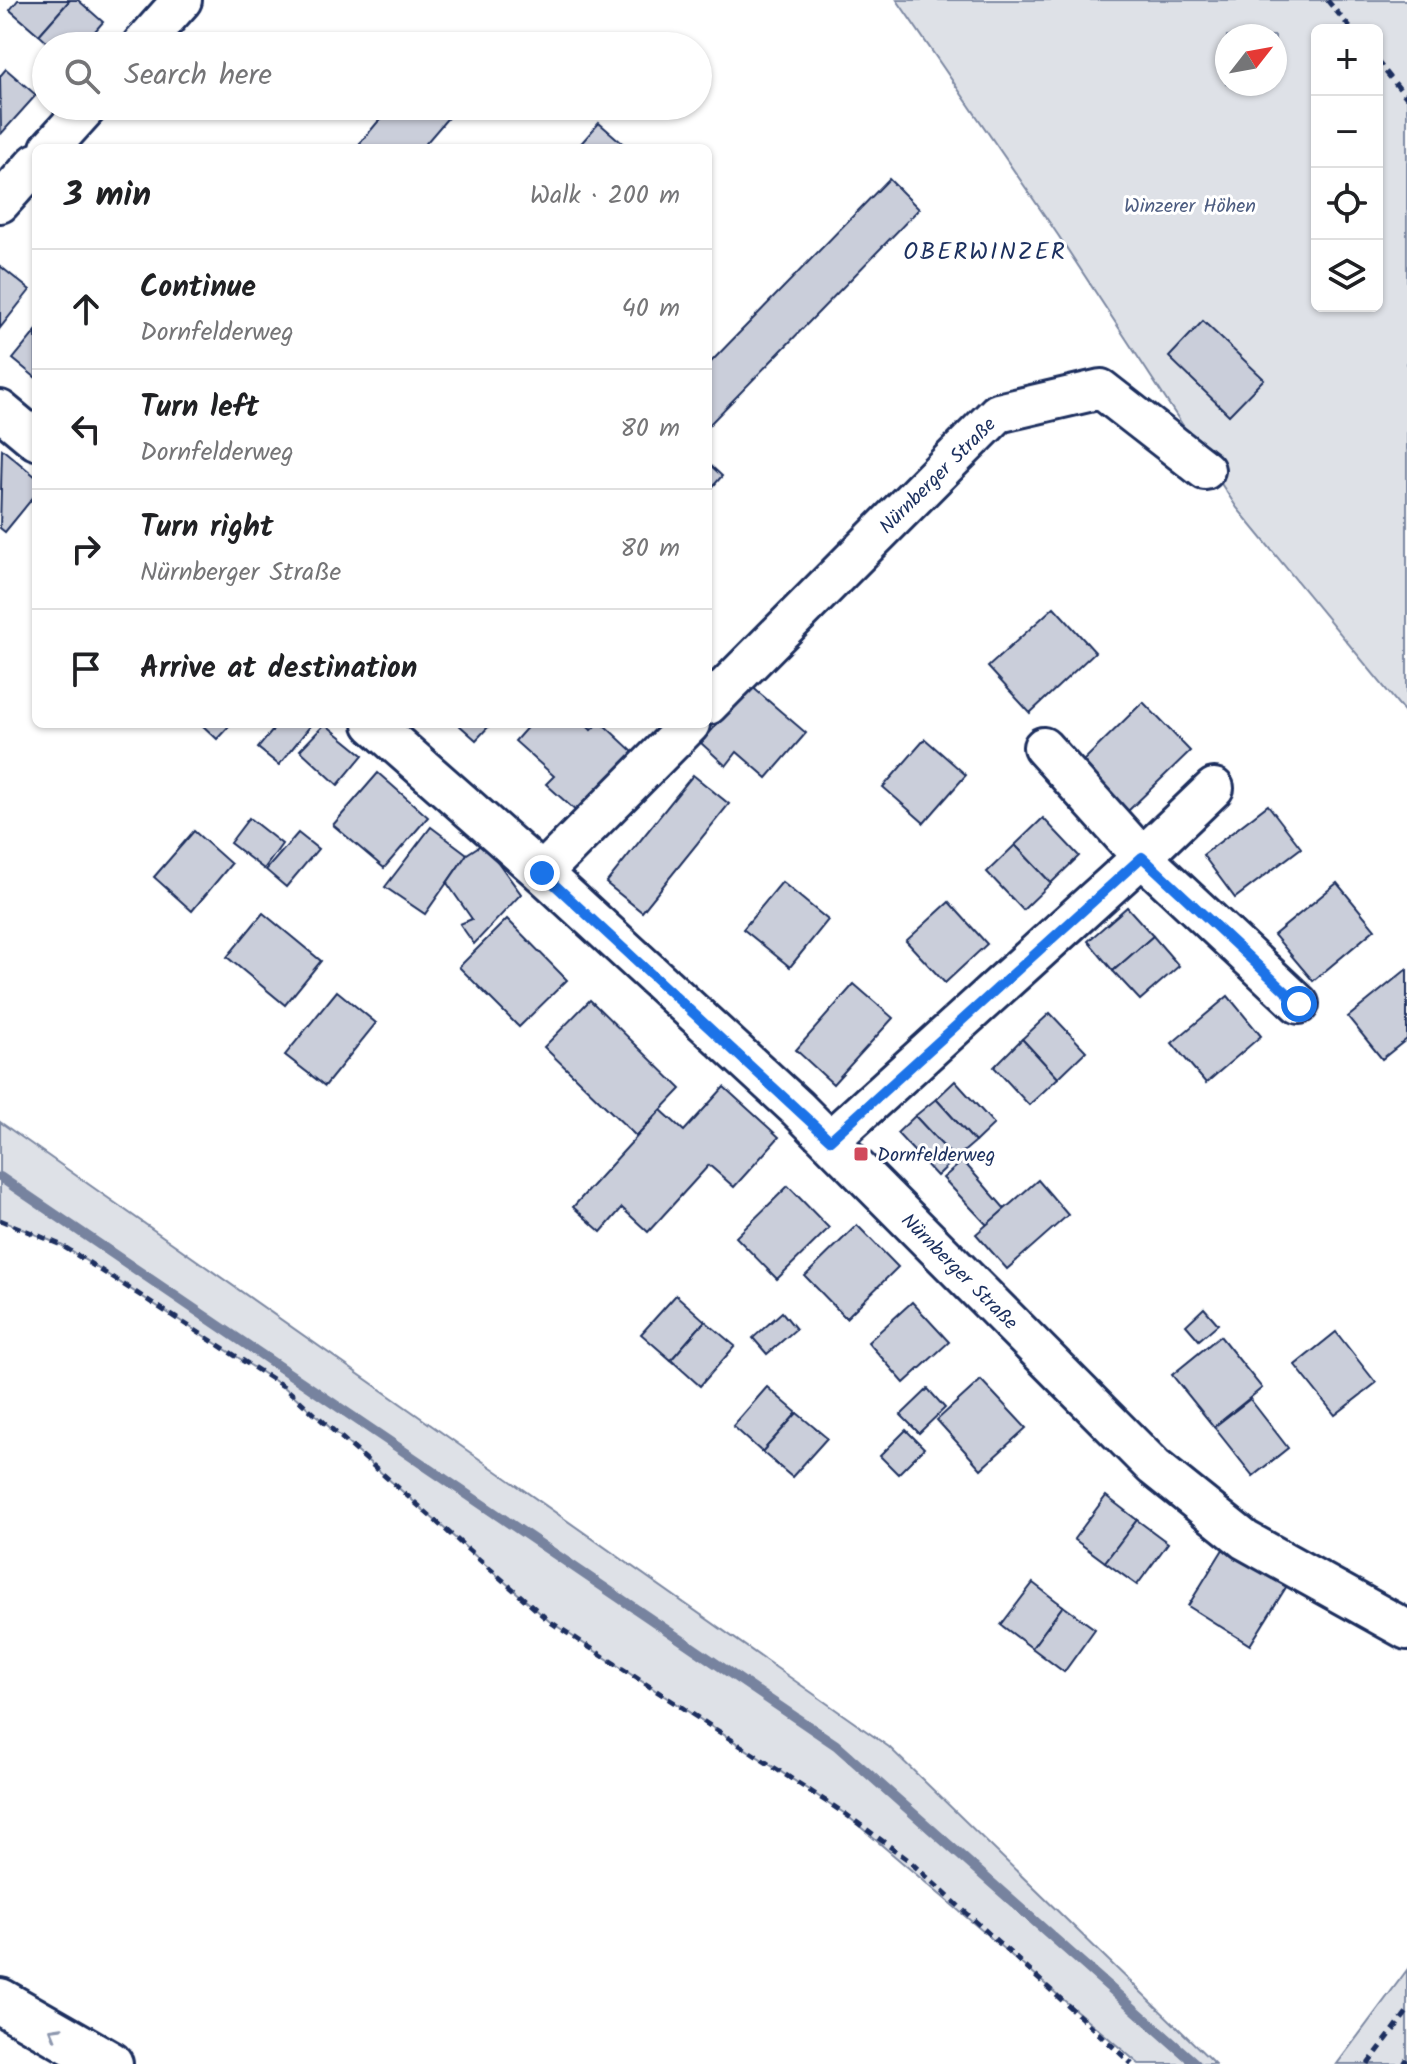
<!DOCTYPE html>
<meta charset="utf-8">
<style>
:root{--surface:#fff;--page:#f2f2f2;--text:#202124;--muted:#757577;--line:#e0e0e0}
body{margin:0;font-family:Kalam,sans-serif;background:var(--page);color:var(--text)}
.controls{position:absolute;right:24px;top:24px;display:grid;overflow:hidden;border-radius:12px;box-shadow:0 2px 6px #0004}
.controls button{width:72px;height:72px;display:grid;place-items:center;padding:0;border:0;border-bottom:2px solid var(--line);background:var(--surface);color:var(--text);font:40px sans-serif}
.compass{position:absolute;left:1215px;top:24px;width:72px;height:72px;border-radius:50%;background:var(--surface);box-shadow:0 2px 6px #0004;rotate:59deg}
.stop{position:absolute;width:24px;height:24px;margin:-18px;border:6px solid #1a73e8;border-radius:50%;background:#fff}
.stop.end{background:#1a73e8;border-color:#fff;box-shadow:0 2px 8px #0008}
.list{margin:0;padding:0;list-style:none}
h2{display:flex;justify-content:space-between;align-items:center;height:104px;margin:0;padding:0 32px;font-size:34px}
h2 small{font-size:26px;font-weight:400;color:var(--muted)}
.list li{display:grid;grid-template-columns:52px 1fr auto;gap:24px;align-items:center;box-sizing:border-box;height:120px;padding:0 32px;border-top:2px solid var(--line)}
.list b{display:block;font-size:30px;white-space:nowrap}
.list p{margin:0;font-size:26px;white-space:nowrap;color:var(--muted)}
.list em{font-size:26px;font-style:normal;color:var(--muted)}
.icon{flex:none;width:44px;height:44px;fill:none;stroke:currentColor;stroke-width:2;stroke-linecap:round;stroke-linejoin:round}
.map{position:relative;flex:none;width:1407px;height:2064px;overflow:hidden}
.search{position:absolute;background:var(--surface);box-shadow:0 2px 6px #0004;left:32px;top:32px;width:680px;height:88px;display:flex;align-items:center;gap:20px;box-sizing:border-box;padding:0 28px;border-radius:44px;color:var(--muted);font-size:30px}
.panel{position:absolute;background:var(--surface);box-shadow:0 2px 6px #0004;left:32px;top:144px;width:680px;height:584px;border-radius:12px}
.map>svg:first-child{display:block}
.green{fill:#dee1e7;stroke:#7c88a2;stroke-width:2;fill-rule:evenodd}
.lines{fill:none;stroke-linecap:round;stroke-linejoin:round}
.stream{stroke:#77839f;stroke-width:10}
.building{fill:#caceda;stroke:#1b2f5e;stroke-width:2}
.minor-casing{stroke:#1b2f5e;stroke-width:44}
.major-casing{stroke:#1b2f5e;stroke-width:50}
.path{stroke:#1b2f5e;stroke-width:5;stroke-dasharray:8 6;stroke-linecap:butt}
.minor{stroke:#fff;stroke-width:38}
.major{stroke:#fff;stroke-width:44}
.oneway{stroke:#8d97ae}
.route{stroke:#1a73e8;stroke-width:10}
.poi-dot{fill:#d1495b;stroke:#fff;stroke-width:3}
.labels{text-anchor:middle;stroke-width:6;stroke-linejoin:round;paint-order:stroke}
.park-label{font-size:20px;fill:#4c5c80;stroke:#fff}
.street-label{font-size:20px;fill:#1b2f5e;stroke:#fff}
.poi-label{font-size:20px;fill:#1b2f5e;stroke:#fff;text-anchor:start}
.quarter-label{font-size:24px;letter-spacing:2px;fill:#1b2f5e;stroke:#fff}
</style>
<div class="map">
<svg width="1407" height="2064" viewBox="0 0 1407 2064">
<rect width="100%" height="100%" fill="#fff"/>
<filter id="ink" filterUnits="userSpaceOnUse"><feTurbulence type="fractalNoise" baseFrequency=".0125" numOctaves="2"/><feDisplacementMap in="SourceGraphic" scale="16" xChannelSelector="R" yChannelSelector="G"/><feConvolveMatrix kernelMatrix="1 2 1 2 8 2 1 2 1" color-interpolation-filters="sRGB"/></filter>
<g filter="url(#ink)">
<!-- green -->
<g class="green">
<path d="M897,0H1407V715L1237,508L1058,235ZM1317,30H1377V306H1317ZM1227,36H1275V84H1227Z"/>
<polygon points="0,1122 889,1747 1215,2064 1139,2064 844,1813 549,1621 283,1386 61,1245 0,1220"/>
<polygon points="1407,1970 1407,2064 1337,2064"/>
</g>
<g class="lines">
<!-- stream -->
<polyline class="stream" points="0,1177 836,1745 1196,2064"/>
</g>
<!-- building -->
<g class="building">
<polygon points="18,0 70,0 39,35 10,10"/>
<polygon points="70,0 78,0 103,22 82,46 51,46 39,35"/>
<polygon points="6,69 36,95 1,134 0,76"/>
<polygon points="391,106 458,106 422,148 356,148"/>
<polygon points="599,123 628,148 577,148"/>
<polygon points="889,179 919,209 708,426 708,365"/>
<polygon points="0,266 30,290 0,328"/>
<polygon points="1203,321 1264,379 1229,415 1169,357"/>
<polygon points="36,331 36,378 13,359"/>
<polygon points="2,449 36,477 36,494 5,532 0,528"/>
<polygon points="708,463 722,476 708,492"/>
<polygon points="1054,607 1095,652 1030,713 988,667"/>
<polygon points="750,685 806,733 767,778 737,752 726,766 701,743"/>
<polygon points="1143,702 1190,751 1127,812 1080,764"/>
<polygon points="201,724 231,724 217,739"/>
<polygon points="278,724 312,724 279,765 258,748"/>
<polygon points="325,724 363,755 338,785 300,750"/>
<polygon points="458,724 491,724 476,740"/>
<polygon points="530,724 585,724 591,730 597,724 603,724 633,752 578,813 546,784 554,776 515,741"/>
<polygon points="925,739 966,775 924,823 883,787"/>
<polygon points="378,773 428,817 384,868 333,825"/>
<polygon points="693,775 729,804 642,912 606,883"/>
<polygon points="1268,805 1301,848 1235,898 1203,855"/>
<polygon points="249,818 282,844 264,869 230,843"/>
<polygon points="1043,818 1079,856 1051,883 1015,845"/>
<polygon points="431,827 467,854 425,914 385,887"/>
<polygon points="194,831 231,864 192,911 154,877"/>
<polygon points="298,833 318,849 286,887 266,870"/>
<polygon points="484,843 521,894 474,944 460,924 472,919 447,883 467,854"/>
<polygon points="1015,845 1051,883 1023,910 987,872"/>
<polygon points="782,882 828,920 790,967 743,929"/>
<polygon points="1337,883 1375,929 1313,981 1274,935"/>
<polygon points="949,902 987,944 945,983 906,941"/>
<polygon points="1127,907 1153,936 1113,971 1088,941"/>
<polygon points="263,913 321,961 285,1005 227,957"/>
<polygon points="507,919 567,980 519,1027 459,967"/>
<polygon points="1153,936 1179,966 1140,1000 1113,971"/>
<polygon points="1407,969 1407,1039 1382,1059 1348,1017"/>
<polygon points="854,984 893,1018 833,1084 796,1050"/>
<polygon points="337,991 376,1023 325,1086 285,1055"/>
<polygon points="1228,996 1261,1036 1206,1083 1172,1043"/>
<polygon points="590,1000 681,1089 636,1136 544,1047"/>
<polygon points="1050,1013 1086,1051 1058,1078 1022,1039"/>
<polygon points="1022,1039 1058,1078 1029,1105 994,1067"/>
<polygon points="955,1081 994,1124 975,1142 936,1099"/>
<polygon points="724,1087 779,1137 734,1187 709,1165 648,1232 622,1208 601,1232 573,1207 661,1110 684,1131"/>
<polygon points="936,1099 975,1142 955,1159 915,1116"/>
<polygon points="915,1116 955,1159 937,1176 897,1133"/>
<polygon points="963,1161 1005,1209 987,1225 943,1178"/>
<polygon points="1038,1180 1068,1215 1007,1269 976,1234"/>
<polygon points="788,1186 829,1228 777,1279 736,1237"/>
<polygon points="857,1225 898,1267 846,1318 805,1276"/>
<polygon points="676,1295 705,1321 671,1360 641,1334"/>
<polygon points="912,1302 949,1342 904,1383 868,1342"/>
<polygon points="1204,1308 1218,1324 1199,1340 1186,1325"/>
<polygon points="782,1312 796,1329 767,1354 753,1338"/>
<polygon points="705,1321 735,1346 700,1386 671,1360"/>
<polygon points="1336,1332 1376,1383 1335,1415 1295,1365"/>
<polygon points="1220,1336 1262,1388 1214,1427 1172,1375"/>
<polygon points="981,1380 1026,1428 981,1469 937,1420"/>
<polygon points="767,1387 797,1413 762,1452 733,1426"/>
<polygon points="928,1389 945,1408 919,1433 901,1415"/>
<polygon points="1250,1399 1288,1448 1253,1476 1214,1427"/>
<polygon points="797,1413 827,1438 792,1477 762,1452"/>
<polygon points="906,1430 924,1448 898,1474 880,1456"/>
<polygon points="1106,1496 1137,1520 1105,1562 1074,1539"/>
<polygon points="1137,1520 1168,1543 1137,1585 1105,1562"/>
<polygon points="1225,1546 1288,1584 1250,1645 1188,1606"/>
<polygon points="1033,1583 1063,1606 1032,1648 1001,1625"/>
<polygon points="1063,1606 1095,1629 1064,1672 1032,1648"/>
</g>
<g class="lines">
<defs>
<g id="minor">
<polyline points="141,46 182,0"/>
<polyline points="50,148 88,106"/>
<polyline points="0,203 36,163"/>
<polyline points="0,410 36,440"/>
<polyline points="708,705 998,413 1101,389 1205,470"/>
<polyline points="373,724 542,873 797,1108 1154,1467 1245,1540 1407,1630"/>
<polyline points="1043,747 1142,857 1299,1004"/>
<polyline points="542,873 690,724"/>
<polyline points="830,1140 1142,857 1214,788"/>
</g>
<polyline id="major" points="0,2001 110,2064"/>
</defs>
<!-- minor casing -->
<use href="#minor" class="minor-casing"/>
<!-- major casing -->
<use href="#major" class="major-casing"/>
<!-- path -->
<g class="path">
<polyline points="1327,0 1352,30"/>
<polyline points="1377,61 1407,98"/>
<polyline points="0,1220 61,1245 283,1386 549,1621 844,1813 907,1859 1132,2064"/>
<polyline points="1368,2064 1407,2012"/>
<polyline points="1404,2064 1407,2059"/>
</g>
<!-- minor -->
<use href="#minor" class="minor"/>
<!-- major -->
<use href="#major" class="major"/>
</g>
<!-- one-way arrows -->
<defs><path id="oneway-chevron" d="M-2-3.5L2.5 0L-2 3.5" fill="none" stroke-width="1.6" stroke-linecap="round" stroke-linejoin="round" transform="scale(2)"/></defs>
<use class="oneway" href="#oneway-chevron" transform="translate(55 2032) rotate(-150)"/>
</g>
<g class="lines" filter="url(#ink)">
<!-- route -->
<polyline class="route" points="542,873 830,1140 1142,857 1299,1004"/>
</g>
<!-- markers -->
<rect class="poi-dot" x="853" y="1146" width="16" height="16" rx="4"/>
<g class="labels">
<!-- park labels -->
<g class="park-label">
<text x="1190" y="212">Winzerer Höhen</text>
</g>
<!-- street labels -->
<g class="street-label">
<text transform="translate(937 475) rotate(-45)" y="7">Nürnberger Straße</text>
<text transform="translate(960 1271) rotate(45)" y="7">Nürnberger Straße</text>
</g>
<!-- poi labels -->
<g class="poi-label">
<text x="877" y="1161">Dornfelderweg</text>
</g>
<!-- quarter labels -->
<g class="quarter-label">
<text x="985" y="259">OBERWINZER</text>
</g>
</g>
</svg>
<div class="controls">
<button>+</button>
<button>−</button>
<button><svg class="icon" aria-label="locate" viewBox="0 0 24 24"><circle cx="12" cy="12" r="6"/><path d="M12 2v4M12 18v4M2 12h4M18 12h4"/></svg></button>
<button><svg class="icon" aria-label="layers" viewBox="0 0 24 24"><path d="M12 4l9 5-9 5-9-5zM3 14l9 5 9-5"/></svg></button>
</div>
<svg class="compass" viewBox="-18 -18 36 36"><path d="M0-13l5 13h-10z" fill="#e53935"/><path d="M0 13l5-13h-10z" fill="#757577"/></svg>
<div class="stop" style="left:1299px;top:1004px"></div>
<div class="stop end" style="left:542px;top:873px"></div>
<div class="search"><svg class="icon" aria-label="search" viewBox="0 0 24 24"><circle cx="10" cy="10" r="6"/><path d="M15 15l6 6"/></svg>Search here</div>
<section class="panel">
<h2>3 min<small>Walk · 200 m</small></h2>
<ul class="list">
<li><svg class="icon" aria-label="ahead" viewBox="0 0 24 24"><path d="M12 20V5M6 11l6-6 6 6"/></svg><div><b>Continue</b><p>Dornfelderweg</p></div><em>40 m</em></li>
<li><svg class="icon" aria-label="left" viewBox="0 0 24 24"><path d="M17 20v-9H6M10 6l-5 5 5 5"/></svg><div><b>Turn left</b><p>Dornfelderweg</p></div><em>80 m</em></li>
<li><svg class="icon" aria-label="right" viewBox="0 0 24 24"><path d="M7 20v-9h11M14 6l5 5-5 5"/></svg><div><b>Turn right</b><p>Nürnberger Straße</p></div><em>80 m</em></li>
<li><svg class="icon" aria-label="arrive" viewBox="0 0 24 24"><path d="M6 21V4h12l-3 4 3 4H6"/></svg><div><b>Arrive at destination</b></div></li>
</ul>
</section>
</div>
